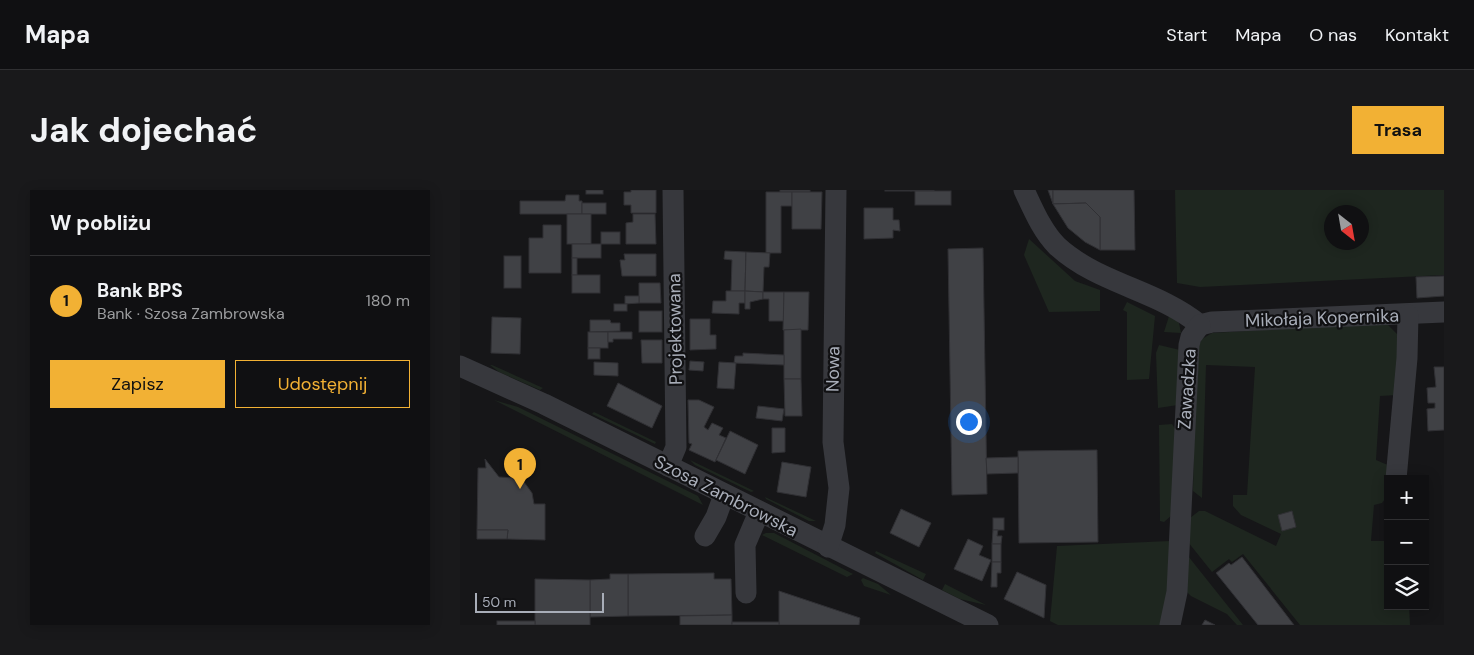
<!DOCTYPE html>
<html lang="pl">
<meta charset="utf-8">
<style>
:root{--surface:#101012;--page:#19191b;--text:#f1f3f6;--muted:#9c9d9f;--line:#303032;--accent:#f2b134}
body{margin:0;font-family:"DM Sans",sans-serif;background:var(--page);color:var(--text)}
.controls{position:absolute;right:15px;bottom:15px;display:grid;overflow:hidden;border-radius:0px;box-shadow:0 2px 12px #0003}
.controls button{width:45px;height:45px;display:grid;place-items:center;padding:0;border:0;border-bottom:1px solid var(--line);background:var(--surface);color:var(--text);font:25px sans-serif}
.compass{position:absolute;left:864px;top:15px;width:45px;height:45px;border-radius:50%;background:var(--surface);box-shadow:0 2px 12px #0003;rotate:149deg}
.scale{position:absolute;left:15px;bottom:12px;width:129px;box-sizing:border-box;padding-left:5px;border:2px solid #a8adb8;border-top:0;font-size:14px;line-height:18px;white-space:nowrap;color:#a8adb8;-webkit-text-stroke:4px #111113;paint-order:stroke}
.you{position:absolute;left:508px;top:231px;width:18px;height:18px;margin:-12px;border:4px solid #fff;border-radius:50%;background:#1a73e8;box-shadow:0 0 0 8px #1a73e833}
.badge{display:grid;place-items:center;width:32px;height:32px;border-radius:50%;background:var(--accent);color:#111;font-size:16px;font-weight:700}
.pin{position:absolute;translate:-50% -41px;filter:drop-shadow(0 1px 2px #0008)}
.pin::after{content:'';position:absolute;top:26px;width:18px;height:15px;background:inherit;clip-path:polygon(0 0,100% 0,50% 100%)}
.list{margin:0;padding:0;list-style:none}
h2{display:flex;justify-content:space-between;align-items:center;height:65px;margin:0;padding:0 20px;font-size:21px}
h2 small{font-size:16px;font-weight:400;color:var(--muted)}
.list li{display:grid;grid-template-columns:32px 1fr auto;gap:15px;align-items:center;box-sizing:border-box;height:90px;padding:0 20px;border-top:1px solid var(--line)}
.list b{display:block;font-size:19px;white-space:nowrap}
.list p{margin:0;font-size:16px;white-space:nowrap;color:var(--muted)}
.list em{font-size:16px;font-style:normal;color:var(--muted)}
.actions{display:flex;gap:10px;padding:15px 20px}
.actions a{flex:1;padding:11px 0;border:1px solid var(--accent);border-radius:0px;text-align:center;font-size:18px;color:var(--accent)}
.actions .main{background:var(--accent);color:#111}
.icon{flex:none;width:28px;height:28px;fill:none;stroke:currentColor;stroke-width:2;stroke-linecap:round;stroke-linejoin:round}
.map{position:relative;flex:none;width:984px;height:435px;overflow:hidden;border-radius:0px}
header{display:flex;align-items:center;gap:30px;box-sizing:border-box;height:70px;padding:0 25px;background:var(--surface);border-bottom:1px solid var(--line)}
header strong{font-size:24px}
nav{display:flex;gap:28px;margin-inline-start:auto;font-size:18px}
.intro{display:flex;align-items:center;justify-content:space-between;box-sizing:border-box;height:120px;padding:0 30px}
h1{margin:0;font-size:35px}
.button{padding:12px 22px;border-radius:0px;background:var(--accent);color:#111;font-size:18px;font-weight:700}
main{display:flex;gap:30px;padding:0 30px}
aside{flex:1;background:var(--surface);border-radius:0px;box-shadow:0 2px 12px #0003}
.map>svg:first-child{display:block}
.green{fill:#1e261f;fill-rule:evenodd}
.building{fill:#404145;stroke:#303034}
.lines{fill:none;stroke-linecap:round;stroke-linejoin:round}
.minor{stroke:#37383d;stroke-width:21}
.labels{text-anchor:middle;stroke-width:4.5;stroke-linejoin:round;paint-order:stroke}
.street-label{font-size:18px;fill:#a8adb8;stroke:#111113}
</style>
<header>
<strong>Mapa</strong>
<nav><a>Start</a><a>Mapa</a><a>O nas</a><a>Kontakt</a></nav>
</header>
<div class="intro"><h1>Jak dojechać</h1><a class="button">Trasa</a></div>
<main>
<aside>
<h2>W pobliżu<small></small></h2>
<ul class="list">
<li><span class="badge">1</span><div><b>Bank BPS</b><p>Bank · Szosa Zambrowska</p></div><em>180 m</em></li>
</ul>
<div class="actions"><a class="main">Zapisz</a><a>Udostępnij</a></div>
</aside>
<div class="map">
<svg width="984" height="435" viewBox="0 0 984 435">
<rect width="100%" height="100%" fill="#161618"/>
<!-- green -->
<g class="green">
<path d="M715,0H984V85L740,97L717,93ZM872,22H902V52H872Z"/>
<polygon points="569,49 615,91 640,100 640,121 589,122 564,65"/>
<polygon points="667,112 695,126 689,189 667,190 667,122 663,120"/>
<polygon points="710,123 719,133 721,143 704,142"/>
<polygon points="893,135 928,135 938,145 937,205 920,206 916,270 930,276 928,305 922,313 914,315 911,351 928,351 928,416 949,416 950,435 840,435 783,364 772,372 769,369 752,382 728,352 730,328 739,321 745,321 816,356 821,344 781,325 773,316 773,305 787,305 795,177 746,175 742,308 733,301 736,161 742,149 752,143"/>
<polygon points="699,155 720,160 718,215 698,218 696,163"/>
<polygon points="30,175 32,175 83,198 80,200 39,182"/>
<polygon points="34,210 58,217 238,306 243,315"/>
<polygon points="134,222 196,252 195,254 132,224"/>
<polygon points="712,234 715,239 713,324 704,332 700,331 699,235"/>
<polygon points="230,270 294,301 291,302 235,275"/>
<polygon points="305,307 356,331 349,331 306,309"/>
<polygon points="306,343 314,343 393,384 387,387 302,345"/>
<polygon points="710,351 709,392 701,435 598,435 590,431 597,356"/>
<polygon points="416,361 466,384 463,390 415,363"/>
<polygon points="728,366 783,435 777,435 767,424 731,406 727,402"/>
<polygon points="403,388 418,394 431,405 404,396 401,390"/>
<polygon points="485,394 526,415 500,409 482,400"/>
</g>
<!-- building -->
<g class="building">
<rect x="126" y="0" width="17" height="4"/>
<polygon points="171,0 196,0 196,23 171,23 171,15 164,15 164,2 171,2"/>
<rect x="320" y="0" width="30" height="2"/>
<rect x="425" y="0" width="26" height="1"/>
<rect x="451" y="0" width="23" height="1"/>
<polygon points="588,0 593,0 593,14"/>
<polygon points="593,0 674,0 675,60 640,60 640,27 626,13 593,14"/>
<rect x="455" y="1" width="36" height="14"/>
<polygon points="306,2 332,2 332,16 321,16 321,63 306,63"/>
<polygon points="332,2 362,2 361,39 332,39"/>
<polygon points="106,5 119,5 119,11 122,11 122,24 60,24 60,11 105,11"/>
<rect x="122" y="13" width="24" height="11"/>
<polygon points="626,13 640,27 640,60 625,52 608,38 593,14"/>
<polygon points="404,18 433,18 433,30 439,30 440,41 433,40 433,48 404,49"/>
<rect x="107" y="24" width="24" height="30"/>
<polygon points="173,24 195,24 196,54 166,54 166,33 173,32"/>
<polygon points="83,35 101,35 101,83 69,83 69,48 83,48"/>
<rect x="141" y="42" width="19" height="12"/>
<rect x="112" y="54" width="29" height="14"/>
<polygon points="523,58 527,304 492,305 488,59"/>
<polygon points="265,61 286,62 285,101 271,101 272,70 264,69"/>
<polygon points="286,62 310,63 309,77 304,77 303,102 285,101"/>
<polygon points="164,64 196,64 196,86 162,86 160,70 165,70"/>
<rect x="44" y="66" width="17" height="32"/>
<rect x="112" y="68" width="5" height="17"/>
<rect x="112" y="85" width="28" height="18"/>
<polygon points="984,86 984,106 957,108 956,87"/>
<polygon points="179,93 200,93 201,113 179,113"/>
<polygon points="266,101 285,101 285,113 279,113 279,124 252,123 253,111 266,111"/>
<polygon points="285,101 303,102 303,109 290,112 290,119 285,119"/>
<polygon points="303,102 324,102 324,131 309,131 309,109 303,109"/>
<polygon points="324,102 349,102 348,140 323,140"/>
<polygon points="165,106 179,106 179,113 165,114"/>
<rect x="154" y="114" width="13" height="7"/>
<rect x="179" y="121" width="23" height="21"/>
<polygon points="32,127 61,128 60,164 31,163"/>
<polygon points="230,129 250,129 250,145 256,145 256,159 230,160"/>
<polygon points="130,130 150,130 151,133 160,133 160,141 130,142"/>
<polygon points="341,139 341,189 324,189 324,140"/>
<rect x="128" y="142" width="20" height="16"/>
<polygon points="148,142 172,142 172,149 153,149 153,152 148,152"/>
<polygon points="181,150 202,150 202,173 182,173"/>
<rect x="128" y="158" width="12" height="11"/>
<polygon points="283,163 324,165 324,175 274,173 275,166 283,166"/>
<polygon points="230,171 244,172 243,181 229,180"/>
<polygon points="134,172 158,173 158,186 134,185"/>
<polygon points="259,172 276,173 274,199 257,198"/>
<polygon points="974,177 984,177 984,240 968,241 967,219 975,218 975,213 968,213 967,198 976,197"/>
<polygon points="324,189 341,189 342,226 325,226"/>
<polygon points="158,193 202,216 192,238 147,216"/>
<polygon points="228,210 239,210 254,217 244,237 248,240 252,233 263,238 259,245 266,248 255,272 229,260 232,254 229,253"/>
<polygon points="298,216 324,219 322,231 296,228"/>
<polygon points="312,238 325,238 325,262 312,263"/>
<polygon points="270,241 298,255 285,284 256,270"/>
<polygon points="637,260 638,352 559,353 558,261"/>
<polygon points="558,267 558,283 527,284 526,268"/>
<polygon points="25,269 39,287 56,288 64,292 72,303 74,314 85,314 85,350 47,349 48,340 17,340 18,278 26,278"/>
<polygon points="322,272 351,277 346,307 317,302"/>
<polygon points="441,319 471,333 459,357 430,343"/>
<polygon points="832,321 836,337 822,341 818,325"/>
<rect x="533" y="328" width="11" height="12"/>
<polygon points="17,340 48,340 47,349 17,349"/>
<polygon points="533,340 538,340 537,346 542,346 541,354 532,354"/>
<polygon points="508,349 523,356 519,365 531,370 522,391 494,379"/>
<rect x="532" y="354" width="9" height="18"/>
<polygon points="782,367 834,435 798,435 756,383 769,373 771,375"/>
<polygon points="532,372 541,372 541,383 537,383 537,397 531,397"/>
<polygon points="557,382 586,395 584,428 544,409"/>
<polygon points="254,383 254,389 271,389 272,425 168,426 168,384"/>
<polygon points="150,384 168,384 168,426 130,427 130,390 150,389"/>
<polygon points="75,389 130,390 130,435 75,435"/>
<polygon points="319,401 400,428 399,435 319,435"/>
<polygon points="272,425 272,435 220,435 220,426"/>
<polygon points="745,430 755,435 742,435"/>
<rect x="37" y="431" width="38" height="4"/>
<rect x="272" y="432" width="47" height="3"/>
</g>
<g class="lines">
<!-- minor -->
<g class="minor">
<path d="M564,0C573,19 582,41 597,56C638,94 698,100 740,135"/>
<polyline points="740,135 752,132 984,122"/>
<polyline points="0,176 84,214 528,435"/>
<polyline points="208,276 216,257 213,0"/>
<polyline points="936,289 947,168 948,125"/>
<polyline points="245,346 256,327 264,305"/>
<polyline points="368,357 375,335 379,298 373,252 376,0"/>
<polyline points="286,403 285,355 299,322"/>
<polyline points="710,435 717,402 729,155 731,147 740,135"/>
</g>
</g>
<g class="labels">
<!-- street labels -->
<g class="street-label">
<text transform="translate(862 128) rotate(-2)" y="6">Mikołaja Kopernika</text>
<text transform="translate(215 139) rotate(-91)" y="6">Projektowana</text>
<text transform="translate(373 179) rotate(-89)" y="6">Nowa</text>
<text transform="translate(727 199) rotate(-86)" y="6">Zawadzka</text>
<text transform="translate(266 306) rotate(27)" y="6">Szosa Zambrowska</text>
</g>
</g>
</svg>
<div class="controls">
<button>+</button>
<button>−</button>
<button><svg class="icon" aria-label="layers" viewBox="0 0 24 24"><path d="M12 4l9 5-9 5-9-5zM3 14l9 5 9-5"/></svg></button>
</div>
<svg class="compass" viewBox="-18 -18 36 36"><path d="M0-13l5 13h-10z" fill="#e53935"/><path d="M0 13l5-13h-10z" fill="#9c9d9f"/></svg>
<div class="scale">50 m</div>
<div class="you"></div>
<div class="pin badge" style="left:60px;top:299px">1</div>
</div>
</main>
